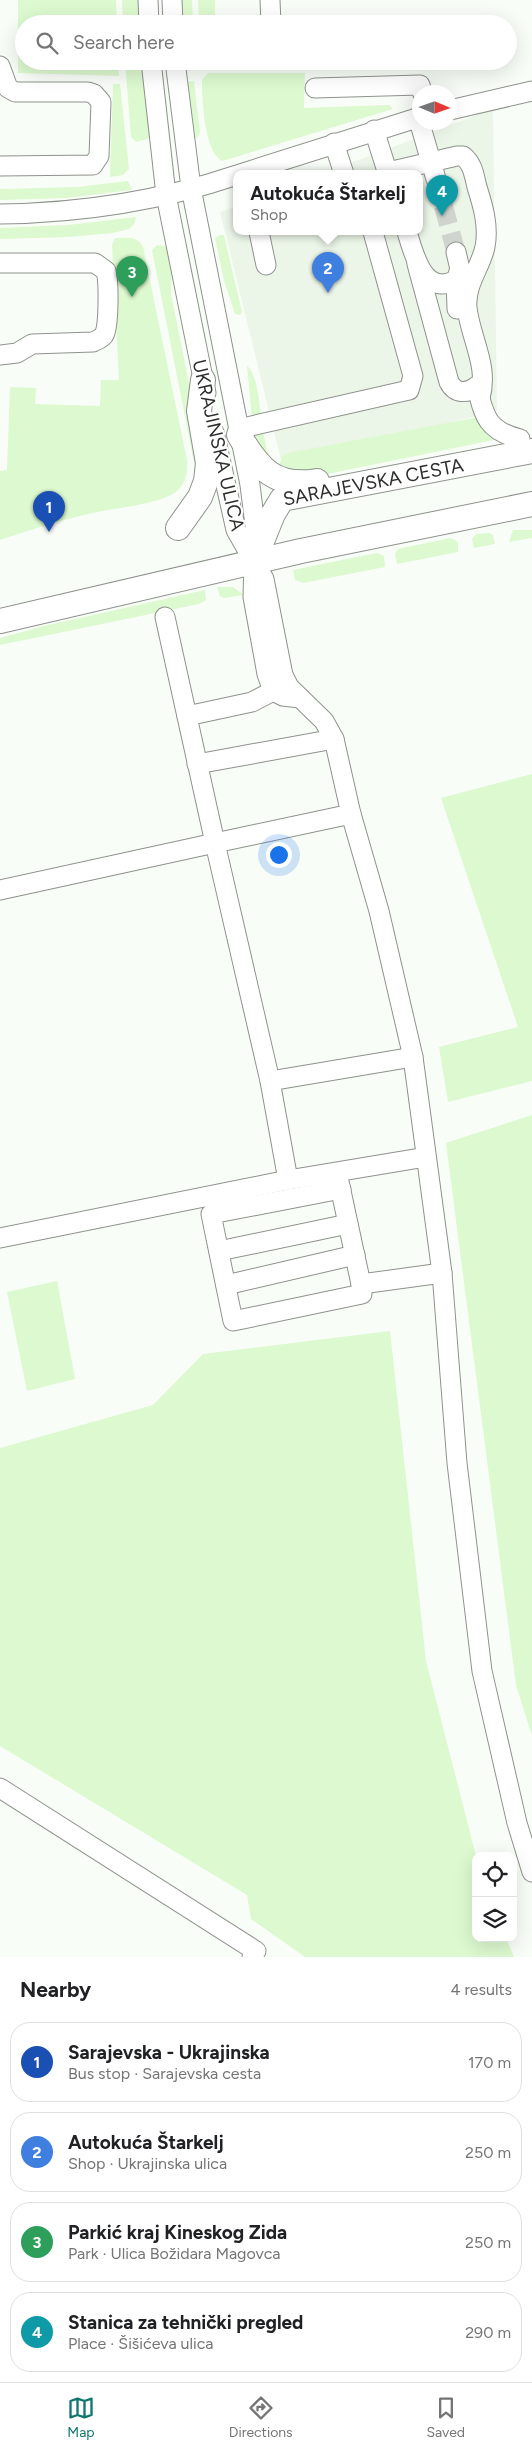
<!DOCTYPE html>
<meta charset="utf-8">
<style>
:root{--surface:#fff;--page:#f2f2f2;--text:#202124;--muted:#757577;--line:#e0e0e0;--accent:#0f766e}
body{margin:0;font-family:Figtree,sans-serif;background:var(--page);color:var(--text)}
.controls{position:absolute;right:15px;bottom:15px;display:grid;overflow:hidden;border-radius:10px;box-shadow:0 5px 20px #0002}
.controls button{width:45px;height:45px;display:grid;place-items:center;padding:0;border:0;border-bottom:1px solid var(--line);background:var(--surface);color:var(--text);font:25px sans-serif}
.compass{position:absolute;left:412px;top:85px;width:45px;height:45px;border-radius:50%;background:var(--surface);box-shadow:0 5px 20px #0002;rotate:92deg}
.you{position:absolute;left:278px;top:854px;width:18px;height:18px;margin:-12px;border:4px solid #fff;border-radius:50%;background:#1a73e8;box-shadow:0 0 0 8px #1a73e833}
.badge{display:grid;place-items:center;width:32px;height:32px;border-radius:50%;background:var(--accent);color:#fff;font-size:16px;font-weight:700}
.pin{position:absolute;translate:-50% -41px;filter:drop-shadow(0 1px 2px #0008)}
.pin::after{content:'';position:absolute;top:26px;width:18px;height:15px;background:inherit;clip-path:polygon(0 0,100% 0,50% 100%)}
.popup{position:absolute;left:233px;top:170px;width:190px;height:65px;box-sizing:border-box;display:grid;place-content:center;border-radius:10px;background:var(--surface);filter:drop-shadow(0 1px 4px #0005);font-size:16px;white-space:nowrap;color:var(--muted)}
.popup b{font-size:19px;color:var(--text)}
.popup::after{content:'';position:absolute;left:50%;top:100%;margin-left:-10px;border:10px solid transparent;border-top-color:var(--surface)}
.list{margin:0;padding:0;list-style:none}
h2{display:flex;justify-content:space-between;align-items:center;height:65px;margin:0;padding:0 20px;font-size:21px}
h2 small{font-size:16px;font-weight:400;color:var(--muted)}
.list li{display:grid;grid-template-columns:32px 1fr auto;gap:15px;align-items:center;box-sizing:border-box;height:80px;margin:0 10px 10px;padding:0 10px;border:1px solid var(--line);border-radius:20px}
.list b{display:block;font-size:19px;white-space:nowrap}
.list p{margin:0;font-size:16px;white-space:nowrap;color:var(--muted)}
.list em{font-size:16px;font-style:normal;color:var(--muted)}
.icon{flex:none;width:28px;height:28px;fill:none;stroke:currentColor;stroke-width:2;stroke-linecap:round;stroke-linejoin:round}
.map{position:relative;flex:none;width:532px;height:1957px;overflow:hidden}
.search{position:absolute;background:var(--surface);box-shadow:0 5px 20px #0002;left:15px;right:15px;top:15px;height:55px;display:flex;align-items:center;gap:12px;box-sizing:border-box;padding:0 18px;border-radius:28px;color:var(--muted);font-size:19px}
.sheet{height:425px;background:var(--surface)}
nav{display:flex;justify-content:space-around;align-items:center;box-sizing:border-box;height:70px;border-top:1px solid var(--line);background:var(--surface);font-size:14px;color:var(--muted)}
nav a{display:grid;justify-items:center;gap:2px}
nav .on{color:var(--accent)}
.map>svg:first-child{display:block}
.built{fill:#ecf6e8}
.green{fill:#dcf9cf}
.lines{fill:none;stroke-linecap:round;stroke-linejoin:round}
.minor-tunnel{stroke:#d0d4ce;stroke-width:19;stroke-dasharray:19 9;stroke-linecap:butt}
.minor-casing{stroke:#8e928c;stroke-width:21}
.major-casing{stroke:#8e928c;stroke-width:26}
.minor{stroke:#fff;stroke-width:19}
.major{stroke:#fff;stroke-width:24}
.labels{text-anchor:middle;stroke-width:4.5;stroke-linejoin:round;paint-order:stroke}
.street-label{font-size:19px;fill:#2d2f2c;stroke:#fff}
</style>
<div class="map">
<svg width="532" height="1957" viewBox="0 0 532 1957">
<rect width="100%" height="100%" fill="#f9fdf7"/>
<!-- built -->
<polygon class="built" points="493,109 497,411 282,464 220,212 237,206 237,232 419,232 419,174 321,174"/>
<!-- green -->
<g class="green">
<polygon points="18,0 116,0 117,24 24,24 24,61 118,61 119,76 18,73"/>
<polygon points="122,0 141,0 141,24 123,24"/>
<polygon points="182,0 192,0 193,24 182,24"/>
<polygon points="198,0 215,0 215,24 199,24"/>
<polygon points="125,61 143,61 150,138 136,142 131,137"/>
<path d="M208,73H305L304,108L389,105L393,109L222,161C204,151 202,100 202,80Z"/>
<polygon points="194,81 200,132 198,137 193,139 185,82"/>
<polygon points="113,84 120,84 129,169 123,175 110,177"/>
<polygon points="128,181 132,190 66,198 0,200 0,189 78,187"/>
<polygon points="136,217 134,224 129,229 113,233 68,237 0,239 0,228 68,225"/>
<polygon points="220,235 224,235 242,312 240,315 235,314 224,281 215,238"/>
<path d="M115,238C127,238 137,235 143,247L187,460C187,472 187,482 177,491C160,505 111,508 88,514C58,521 29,530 0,540V471L7,470L10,387L36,388L35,404L100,406L101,380H119L112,245Z"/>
<polygon points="157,245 168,247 172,265 171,294 202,447 196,465 194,462 152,250"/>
<path d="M247,365C258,378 258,397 261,414L252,418Z"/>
<polygon points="479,417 494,440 312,477 277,472 282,457 288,453"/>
<polygon points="263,432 269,460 258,444 255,434"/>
<polygon points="513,530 532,530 532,538 509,542"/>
<polygon points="490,533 493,535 495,544 474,548 472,539 476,534"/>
<polygon points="451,538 458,542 458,552 397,564 395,554 398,549"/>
<polygon points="377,553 384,556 385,567 303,583 295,580 293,570"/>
<polygon points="217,587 233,587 244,595 224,598 220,596"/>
<polygon points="205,590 206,600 199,604 0,645 0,638 44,626"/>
<polygon points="532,774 532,1081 448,1102 439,1047 518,1027 441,798"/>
<polygon points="532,1115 532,1736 516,1685 446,1143"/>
<polygon points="57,1281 75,1379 27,1391 7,1292"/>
<polygon points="390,1331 426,1661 476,1856 476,1938 506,1938 514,1957 305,1957 251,1919 247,1895 0,1746 0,1448 153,1405 203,1354"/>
</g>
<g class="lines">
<!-- minor-tunnel -->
<polyline class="minor-tunnel" points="436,179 456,252"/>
<defs>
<g id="minor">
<polyline points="148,0 149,24"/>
<polyline points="172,0 173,24"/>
<polyline points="270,0 271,24"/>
<polyline points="151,61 166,195 206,393"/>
<polyline points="175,61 191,188 250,485 255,525 253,597 267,674 273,691 283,696 300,698"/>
<polyline points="0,66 8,88 15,92 88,92 94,94 101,102 99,156 93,165 0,166"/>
<polyline points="315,88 420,85 422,92"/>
<polyline points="450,110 532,91"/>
<polyline points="418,117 436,179"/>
<polyline points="374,130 388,174"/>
<polyline points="334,143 344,174"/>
<path d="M388,172L457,156H463C473,164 474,175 477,187C483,206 489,226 485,247C480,269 465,284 467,308C471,340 489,366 480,398"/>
<polyline points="240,174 420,117"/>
<path d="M0,214C81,213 160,201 237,175"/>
<polyline points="259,232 266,265"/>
<path d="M407,232C414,254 423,297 456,280L460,269L456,252"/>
<path d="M0,263H95L106,271C109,282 109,326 104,335C101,339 97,340 93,342L32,344L17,353L0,355"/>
<path d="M417,264L449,382C455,394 467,394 477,386"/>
<polyline points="456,280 457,309"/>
<path d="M477,387C484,417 488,431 520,439"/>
<polyline points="238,429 409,390 413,376 373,232"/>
<polyline points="214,432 236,530 264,579 283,675 289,687 324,721 334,739 351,814 379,911 413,1057 442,1273 457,1463 482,1671 517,1823 532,1872"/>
<polyline points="187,716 252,702 273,691"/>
<polyline points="197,764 334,739"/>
<polyline points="0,890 215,843 165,617"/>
<polyline points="270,1081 413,1057"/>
<polyline points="338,1177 361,1284 442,1273"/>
<polyline points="288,1180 270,1081 215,843 351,814"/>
<polyline points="341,1189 211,1214 233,1321 362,1294 361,1284"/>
<polyline points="0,1238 288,1180 426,1157"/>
<polyline points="219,1251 348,1224"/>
<polyline points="226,1285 355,1255"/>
<polyline points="0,1788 256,1951 252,1957"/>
</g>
<g id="major">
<path d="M239,435C259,469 275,488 317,481"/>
<polyline points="178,528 200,497 206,481 208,463 199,411 203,380"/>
<path id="s1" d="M254,561L273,514L282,499L532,451"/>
<polyline points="0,621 301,551 532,504"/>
</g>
</defs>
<!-- minor casing -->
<use href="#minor" class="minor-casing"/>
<!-- major casing -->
<use href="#major" class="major-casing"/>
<!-- minor -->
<use href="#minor" class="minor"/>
<!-- major -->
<use href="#major" class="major"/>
</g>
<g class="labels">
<!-- street labels -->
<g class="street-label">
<text transform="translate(219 445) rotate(77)" y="7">UKRAJINSKA ULICA</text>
<text dy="7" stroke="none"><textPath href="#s1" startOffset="161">SARAJEVSKA CESTA</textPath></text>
</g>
</g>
</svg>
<div class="controls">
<button><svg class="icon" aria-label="locate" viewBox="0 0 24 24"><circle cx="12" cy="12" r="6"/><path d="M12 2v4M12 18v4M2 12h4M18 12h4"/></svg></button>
<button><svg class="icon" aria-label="layers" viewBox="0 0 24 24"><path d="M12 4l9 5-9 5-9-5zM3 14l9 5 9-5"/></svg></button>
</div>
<svg class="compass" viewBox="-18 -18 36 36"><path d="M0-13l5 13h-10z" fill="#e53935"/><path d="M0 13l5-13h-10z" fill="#757577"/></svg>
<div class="you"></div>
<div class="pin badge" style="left:49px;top:532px;background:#1a4fb4">1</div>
<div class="pin badge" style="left:328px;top:293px;background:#3f7fe0">2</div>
<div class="popup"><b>Autokuća Štarkelj</b>Shop</div>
<div class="pin badge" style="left:132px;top:297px;background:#2e9e5b">3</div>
<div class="pin badge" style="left:442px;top:216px;background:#0f9aa8">4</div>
<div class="search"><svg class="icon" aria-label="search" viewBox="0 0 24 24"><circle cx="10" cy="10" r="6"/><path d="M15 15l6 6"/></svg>Search here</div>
</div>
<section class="sheet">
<h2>Nearby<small>4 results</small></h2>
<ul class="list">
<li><span class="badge" style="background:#1a4fb4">1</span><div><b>Sarajevska - Ukrajinska</b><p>Bus stop · Sarajevska cesta</p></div><em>170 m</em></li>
<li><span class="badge" style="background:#3f7fe0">2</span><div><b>Autokuća Štarkelj</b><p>Shop · Ukrajinska ulica</p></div><em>250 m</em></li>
<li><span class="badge" style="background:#2e9e5b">3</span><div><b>Parkić kraj Kineskog Zida</b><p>Park · Ulica Božidara Magovca</p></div><em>250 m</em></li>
<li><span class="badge" style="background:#0f9aa8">4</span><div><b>Stanica za tehnički pregled</b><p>Place · Šišićeva ulica</p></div><em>290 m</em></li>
</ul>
</section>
<nav>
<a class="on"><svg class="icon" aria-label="map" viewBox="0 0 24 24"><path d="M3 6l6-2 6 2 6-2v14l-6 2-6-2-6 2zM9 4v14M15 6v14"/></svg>Map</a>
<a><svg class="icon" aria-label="directions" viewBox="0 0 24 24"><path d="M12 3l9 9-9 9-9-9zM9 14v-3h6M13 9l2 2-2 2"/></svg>Directions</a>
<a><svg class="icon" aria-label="saved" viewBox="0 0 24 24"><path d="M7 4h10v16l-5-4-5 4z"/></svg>Saved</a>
</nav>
